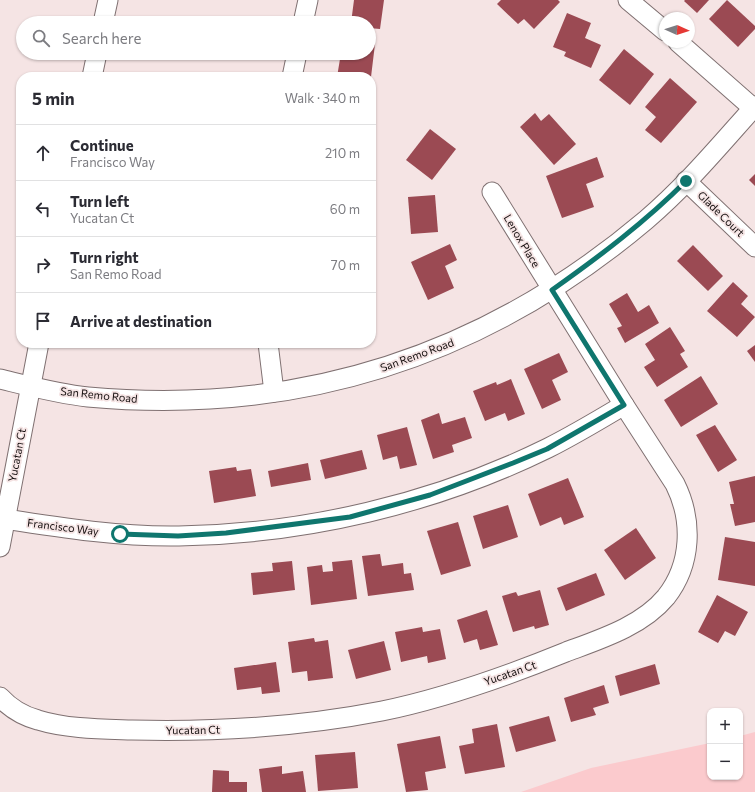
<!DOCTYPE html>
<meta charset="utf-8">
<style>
:root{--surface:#fff;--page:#f2f2f3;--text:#2b2b33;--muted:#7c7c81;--line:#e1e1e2}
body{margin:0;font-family:Commissioner,sans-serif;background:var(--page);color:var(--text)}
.controls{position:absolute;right:12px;bottom:12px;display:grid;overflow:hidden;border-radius:8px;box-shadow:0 1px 3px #0004}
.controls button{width:36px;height:36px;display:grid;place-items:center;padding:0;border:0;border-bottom:1px solid var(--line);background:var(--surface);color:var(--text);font:20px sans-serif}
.compass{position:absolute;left:659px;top:12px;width:36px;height:36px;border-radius:50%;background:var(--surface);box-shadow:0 1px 3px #0004;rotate:93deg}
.stop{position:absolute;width:12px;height:12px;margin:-9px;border:3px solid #0f766e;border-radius:50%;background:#fff}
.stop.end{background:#0f766e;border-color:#fff;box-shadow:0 1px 4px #0008}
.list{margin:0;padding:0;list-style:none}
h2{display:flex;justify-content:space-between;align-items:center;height:52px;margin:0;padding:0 16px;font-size:17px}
h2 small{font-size:13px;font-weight:400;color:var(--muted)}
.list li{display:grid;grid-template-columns:26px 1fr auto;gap:12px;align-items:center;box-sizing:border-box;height:56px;padding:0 16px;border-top:1px solid var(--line)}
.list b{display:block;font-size:15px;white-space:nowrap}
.list p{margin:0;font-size:13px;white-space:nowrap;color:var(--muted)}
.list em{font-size:13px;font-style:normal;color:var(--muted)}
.icon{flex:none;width:22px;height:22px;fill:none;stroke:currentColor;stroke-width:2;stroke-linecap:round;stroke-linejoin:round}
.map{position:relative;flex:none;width:755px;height:792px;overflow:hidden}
.search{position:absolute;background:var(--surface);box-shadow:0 1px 3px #0004;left:16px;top:16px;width:360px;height:44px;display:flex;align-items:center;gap:10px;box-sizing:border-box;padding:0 14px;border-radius:22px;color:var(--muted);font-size:15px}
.panel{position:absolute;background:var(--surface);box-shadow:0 1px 3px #0004;left:16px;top:72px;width:360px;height:276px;border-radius:16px}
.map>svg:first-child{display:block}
.green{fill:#fbcacd}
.building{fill:#9b4a53}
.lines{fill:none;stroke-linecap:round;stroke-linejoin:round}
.minor-casing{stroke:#7f7071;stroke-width:21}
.minor{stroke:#fff;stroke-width:19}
.route{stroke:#0f766e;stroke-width:5}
.labels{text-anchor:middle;stroke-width:3.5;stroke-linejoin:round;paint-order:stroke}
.street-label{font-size:11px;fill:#140e0e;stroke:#f5e4e4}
</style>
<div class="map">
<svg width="755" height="792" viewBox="0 0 755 792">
<rect width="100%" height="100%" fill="#f5e4e4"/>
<!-- green -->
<polygon class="green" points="755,732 755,792 521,792 591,768 710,743 710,777 740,777 740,736"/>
<!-- building -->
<g class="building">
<polygon points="354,0 384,0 380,29 369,28 369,23 351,23"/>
<polygon points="501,0 558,0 560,2 534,29 524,19 518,24 497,4"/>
<polygon points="685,0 709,0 697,13 684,1"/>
<polygon points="727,0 755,26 755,29 738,47 709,19"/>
<polygon points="567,13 591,23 585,38 601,45 591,68 564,56 566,52 553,47"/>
<polygon points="369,43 375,44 371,77 337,77 341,53 369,53"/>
<polygon points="624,49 654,74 630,105 599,80"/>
<polygon points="670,78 697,102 661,143 645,130 656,117 645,107"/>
<polygon points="535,113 541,121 549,114 576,144 554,165 520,127"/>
<polygon points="430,129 456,149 432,180 406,160"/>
<polygon points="597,157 604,177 586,184 594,207 562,218 546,176"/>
<polygon points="755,174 755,186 749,180"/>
<polygon points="435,195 438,232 411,234 408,197"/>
<polygon points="450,244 457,260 445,266 454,288 428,300 411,262"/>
<polygon points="693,245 723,276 708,291 677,261"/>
<polygon points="733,282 748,296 741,304 755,317 737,337 707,311"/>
<polygon points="627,293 638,312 649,305 659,323 625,343 617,328 622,326 609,304"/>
<polygon points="670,327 685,351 680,354 688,367 657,387 644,367 655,360 645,344"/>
<polygon points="755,345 755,362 747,351"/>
<polygon points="559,353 568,372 552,380 561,400 542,409 524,369"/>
<polygon points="701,376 718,404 681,427 664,400"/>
<polygon points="511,379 525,414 508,421 505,413 485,421 473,391 496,382 497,385"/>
<polygon points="439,413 442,424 465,417 472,438 452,445 454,452 433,459 421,420"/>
<polygon points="715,425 737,460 718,472 696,435"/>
<polygon points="407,427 417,465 400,469 397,456 383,460 377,435"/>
<polygon points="362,450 367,469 325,479 320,460"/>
<polygon points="308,463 311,480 271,487 268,471"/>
<polygon points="236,467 237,471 251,469 256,496 214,503 209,471"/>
<polygon points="755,476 755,522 735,526 730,504 734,504 729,482"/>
<polygon points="568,478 584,517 564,525 561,517 540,526 528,494"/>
<polygon points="508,505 518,537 483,549 473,516"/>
<polygon points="458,522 471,566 441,575 427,531"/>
<polygon points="636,528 656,558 625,580 604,550"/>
<polygon points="725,537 755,542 755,586 718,580"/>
<polygon points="380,554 382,566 403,563 404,574 411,573 414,590 368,596 362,556"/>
<polygon points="352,560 357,599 311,605 307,567 322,565 323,572 333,571 332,562"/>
<polygon points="292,561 295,590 253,595 251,573 273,571 272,563"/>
<polygon points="596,573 605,595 566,611 557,588"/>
<polygon points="540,590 549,625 535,629 534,626 513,632 502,596 516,592 518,596"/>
<polygon points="717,595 748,612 735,636 725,631 718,643 698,632"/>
<polygon points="487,610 498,645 480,650 477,639 464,643 457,620"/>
<polygon points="422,627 423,632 440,629 446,659 428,663 427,656 401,662 395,632"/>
<polygon points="314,638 315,642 328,640 333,678 308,681 307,671 292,673 288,642"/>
<polygon points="384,641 391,670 356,679 348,650"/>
<polygon points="276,662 280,692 262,694 261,687 237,690 234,668"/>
<polygon points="655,664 660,684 620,696 615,676"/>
<polygon points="604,685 609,703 593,708 596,715 571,722 564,698"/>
<polygon points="549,716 556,741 516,752 509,727"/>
<polygon points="497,724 505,767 465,774 459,746 474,743 472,729"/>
<polygon points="440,736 446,768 425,772 428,790 406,792 397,744"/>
<polygon points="355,752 358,788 318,791 315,755"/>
<polygon points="282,766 282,774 303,771 306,792 262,792 259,769"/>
<polygon points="213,770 229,771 229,782 247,782 247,792 212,792"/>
</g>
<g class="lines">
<defs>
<g id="minor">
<polyline points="628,0 665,31"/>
<polyline points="103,23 108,0"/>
<polyline points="303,23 308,0"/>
<polyline points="678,42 753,108"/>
<polyline points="92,77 97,53"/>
<polyline points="292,77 297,53"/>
<polyline points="686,181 755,247"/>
<polyline points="268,343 274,392"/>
<path d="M0,379C29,386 59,394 88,397C298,416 485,356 646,220C686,186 720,145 755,106"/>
<path d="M5,519C63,528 121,537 179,536C305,534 434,504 548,448C574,435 599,420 624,405"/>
<polyline points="0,547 39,343"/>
<path d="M0,697C10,708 23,716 38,720C67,729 101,729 132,730C215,732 300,727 382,711C445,698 507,676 566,652C601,639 642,626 666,597C692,564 693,520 675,484L624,405L492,192"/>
</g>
</defs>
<!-- minor casing -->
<use href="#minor" class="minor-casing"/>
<!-- minor -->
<use href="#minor" class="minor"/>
</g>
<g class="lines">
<!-- route -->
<path class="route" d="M120,534L178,536L226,533L350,517L430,495L513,463L547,449L624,405L552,290C600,256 645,222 686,181"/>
</g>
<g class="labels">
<!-- street labels -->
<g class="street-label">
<text transform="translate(721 214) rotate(44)" y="4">Glade Court</text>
<text transform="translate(522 241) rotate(59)" y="4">Lenox Place</text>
<text transform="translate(417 355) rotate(-20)" y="4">San Remo Road</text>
<text transform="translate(99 395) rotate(6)" y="4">San Remo Road</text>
<text transform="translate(17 455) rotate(-79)" y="4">Yucatan Ct</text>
<text transform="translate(63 527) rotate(7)" y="4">Francisco Way</text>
<text transform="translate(510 673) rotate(-19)" y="4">Yucatan Ct</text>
<text transform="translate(193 730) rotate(-1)" y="4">Yucatan Ct</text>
</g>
</g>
</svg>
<div class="controls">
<button>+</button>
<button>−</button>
</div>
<svg class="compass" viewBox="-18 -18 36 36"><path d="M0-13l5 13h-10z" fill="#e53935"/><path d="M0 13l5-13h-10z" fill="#7c7c81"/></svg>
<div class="stop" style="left:120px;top:534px"></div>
<div class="stop end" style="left:686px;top:181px"></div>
<div class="search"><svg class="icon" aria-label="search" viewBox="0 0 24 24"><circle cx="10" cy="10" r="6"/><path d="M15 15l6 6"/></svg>Search here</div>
<section class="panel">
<h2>5 min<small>Walk · 340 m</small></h2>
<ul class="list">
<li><svg class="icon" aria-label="ahead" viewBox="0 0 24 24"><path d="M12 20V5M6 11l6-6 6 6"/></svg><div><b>Continue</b><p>Francisco Way</p></div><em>210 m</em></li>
<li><svg class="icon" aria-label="left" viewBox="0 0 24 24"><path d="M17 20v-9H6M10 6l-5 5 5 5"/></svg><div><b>Turn left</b><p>Yucatan Ct</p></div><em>60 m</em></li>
<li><svg class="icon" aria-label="right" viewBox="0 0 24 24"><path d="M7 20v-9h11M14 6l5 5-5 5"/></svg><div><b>Turn right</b><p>San Remo Road</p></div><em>70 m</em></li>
<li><svg class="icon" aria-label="arrive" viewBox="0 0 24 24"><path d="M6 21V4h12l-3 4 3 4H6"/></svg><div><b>Arrive at destination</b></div></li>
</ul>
</section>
</div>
